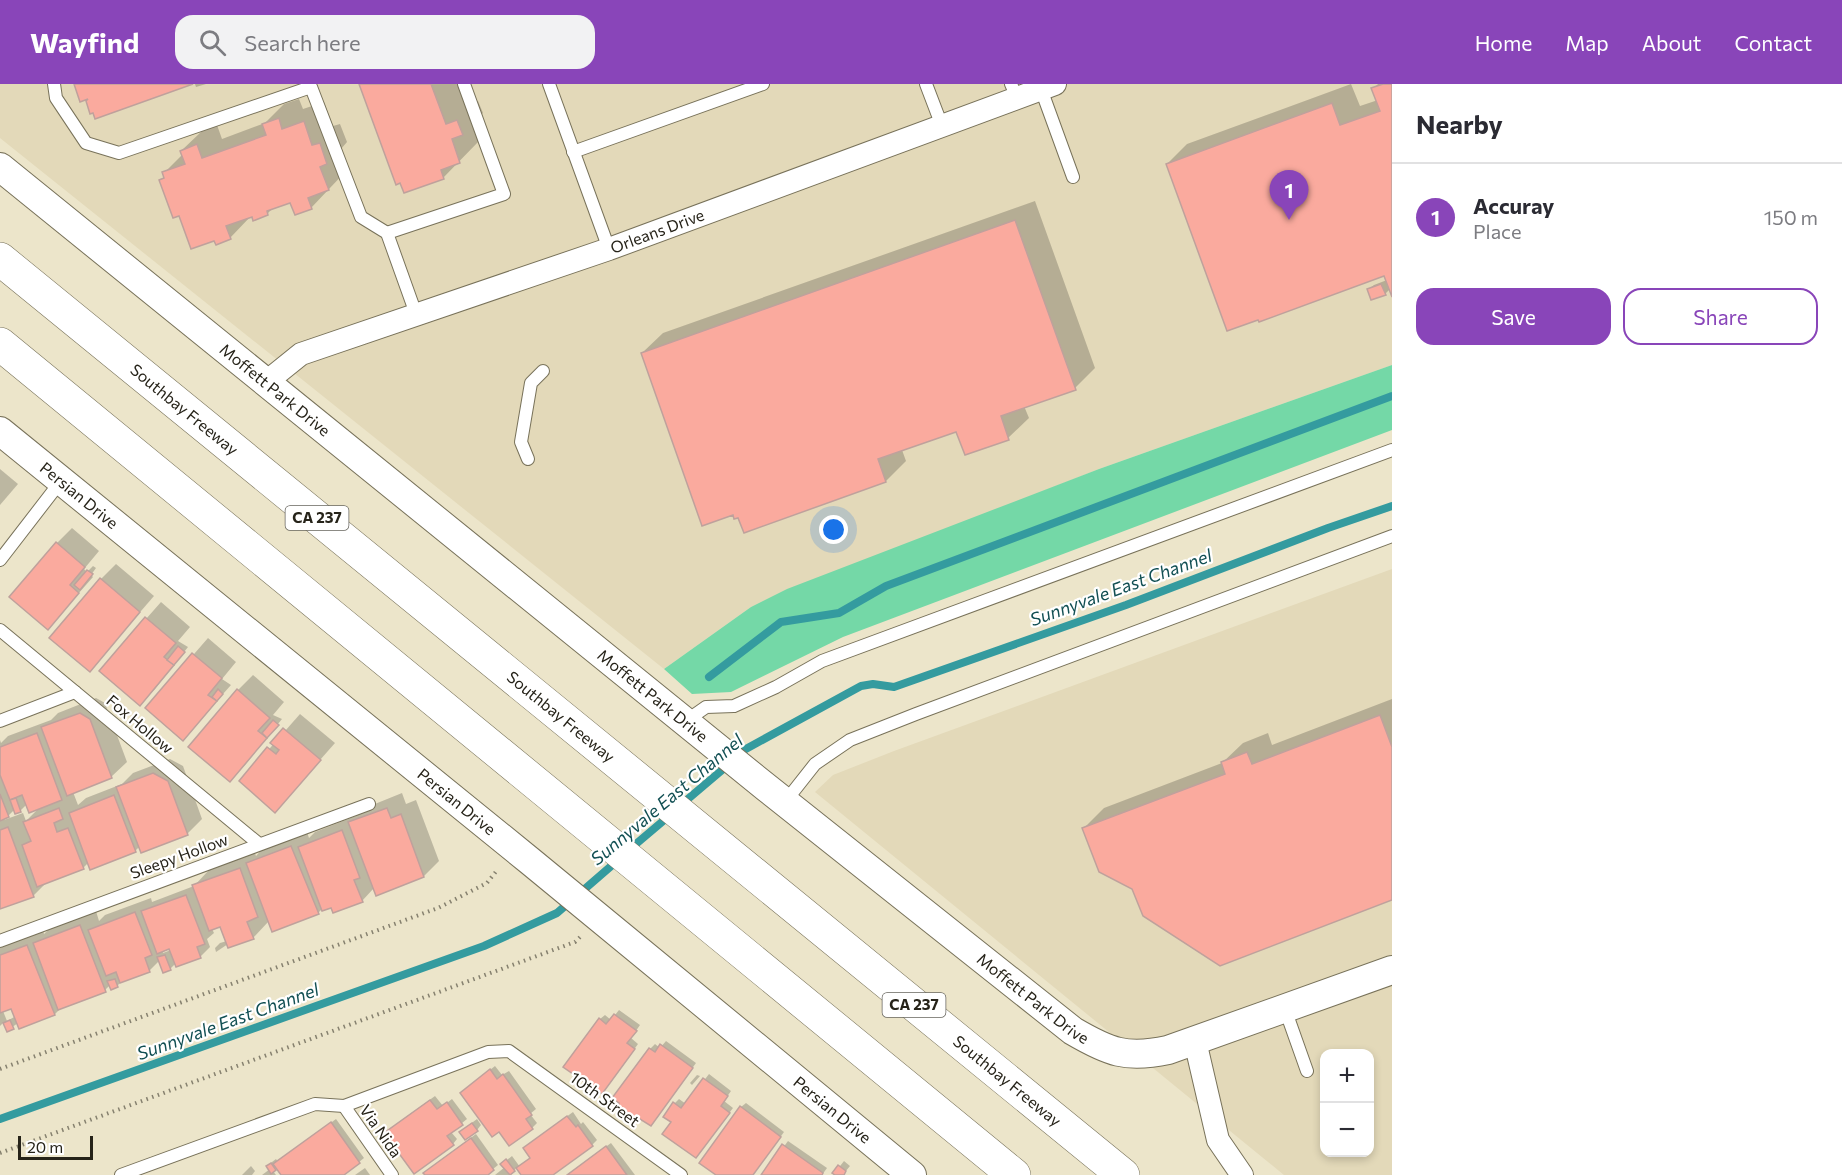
<!DOCTYPE html>
<meta charset="utf-8">
<style>
:root{--surface:#fff;--page:#f2f2f3;--text:#2b2b33;--muted:#7c7c81;--line:#e1e1e2;--accent:#8945b9}
body{margin:0;font-family:Commissioner,sans-serif;background:var(--page);color:var(--text)}
.controls{position:absolute;right:18px;bottom:18px;display:grid;overflow:hidden;border-radius:12px;box-shadow:0 3px 9px #0003}
.controls button{width:54px;height:54px;display:grid;place-items:center;padding:0;border:0;border-bottom:2px solid var(--line);background:var(--surface);color:var(--text);font:30px sans-serif}
.scale{position:absolute;left:18px;bottom:15px;width:75px;box-sizing:border-box;padding-left:6px;border:3px solid #262319;border-top:0;font-size:16px;line-height:21px;white-space:nowrap;color:#262319;-webkit-text-stroke:4px #fff;paint-order:stroke}
.you{position:absolute;left:834px;top:446px;width:21px;height:21px;margin:-15px;border:4px solid #fff;border-radius:50%;background:#1a73e8;box-shadow:0 0 0 9px #1a73e833}
.badge{display:grid;place-items:center;width:39px;height:39px;border-radius:50%;background:var(--accent);color:#fff;font-size:20px;font-weight:700}
.pin{position:absolute;translate:-50% -50px;filter:drop-shadow(0 2px 3px #0008)}
.pin::after{content:'';position:absolute;top:32px;width:21px;height:18px;background:inherit;clip-path:polygon(0 0,100% 0,50% 100%)}
.list{margin:0;padding:0;list-style:none}
h2{display:flex;justify-content:space-between;align-items:center;height:78px;margin:0;padding:0 24px;font-size:26px}
h2 small{font-size:20px;font-weight:400;color:var(--muted)}
.list li{display:grid;grid-template-columns:39px 1fr auto;gap:18px;align-items:center;box-sizing:border-box;height:108px;padding:0 24px;border-top:2px solid var(--line)}
.list b{display:block;font-size:22px;white-space:nowrap}
.list p{margin:0;font-size:20px;white-space:nowrap;color:var(--muted)}
.list em{font-size:20px;font-style:normal;color:var(--muted)}
.actions{display:flex;gap:12px;padding:18px 24px}
.actions a{flex:1;padding:14px 0;border:2px solid var(--accent);border-radius:18px;text-align:center;font-size:21px;color:var(--accent)}
.actions .main{background:var(--accent);color:#fff}
.icon{flex:none;width:33px;height:33px;fill:none;stroke:currentColor;stroke-width:2;stroke-linecap:round;stroke-linejoin:round}
.map{position:relative;flex:none;width:1392px;height:1091px;overflow:hidden}
header{display:flex;align-items:center;gap:36px;box-sizing:border-box;height:84px;padding:0 30px;background:var(--accent);color:#fff}
header strong{font-size:28px}
nav{display:flex;gap:33px;margin-inline-start:auto;font-size:21px}
.search{width:420px;height:54px;background:var(--page);display:flex;align-items:center;gap:15px;box-sizing:border-box;padding:0 21px;border-radius:18px;color:var(--muted);font-size:22px}
main{display:flex}
aside{flex:1;background:var(--surface)}
.map>svg:first-child{display:block}
.built{fill:#e3d9b9;fill-rule:evenodd}
.green{fill:#74d8a7}
.shadow{fill:#0003;fill-rule:evenodd}
.lines{fill:none;stroke-linecap:round;stroke-linejoin:round}
.stream{stroke:#349b9f;stroke-width:8}
.building{fill:#faaa9e;stroke:#bfa19c;stroke-width:1.5}
.service-casing{stroke:#78725a;stroke-width:14}
.minor-casing{stroke:#78725a;stroke-width:24}
.tertiary-casing{stroke:#78725a;stroke-width:30}
.motorway-casing{stroke:#78725a;stroke-width:34}
.path{stroke:#86816f;stroke-width:4;stroke-dasharray:1.5 4.5;stroke-linecap:butt}
.service{stroke:#fff;stroke-width:12}
.minor{stroke:#fff;stroke-width:22}
.tertiary{stroke:#fff;stroke-width:28}
.motorway{stroke:#fff;stroke-width:33}
.labels{text-anchor:middle;stroke-width:4.5;stroke-linejoin:round;paint-order:stroke}
.shield{fill:#fff;stroke:#67655e;stroke-width:1.5}
.shield-label{font-size:15px;font-weight:bold;fill:#262319}
.street-label{font-size:16px;fill:#262319;stroke:#fff}
.water-label{font-size:18px;font-style:italic;fill:#114f53;stroke:#fff}
</style>
<header>
<strong>Wayfind</strong>
<div class="search"><svg class="icon" aria-label="search" viewBox="0 0 24 24"><circle cx="10" cy="10" r="6"/><path d="M15 15l6 6"/></svg>Search here</div>
<nav><a>Home</a><a>Map</a><a>About</a><a>Contact</a></nav>
</header>
<main>
<div class="map">
<svg width="1392" height="1091" viewBox="0 0 1392 1091">
<rect width="100%" height="100%" fill="#ece5ca"/>
<!-- built -->
<g class="built">
<polygon points="0,0 1392,0 1392,281 1099,385 751,523 664,585 0,54"/>
<path d="M1392,485V1091H1284L815,708L833,691L894,667ZM1324,970H1370V1068H1324Z"/>
</g>
<!-- green -->
<polygon class="green" points="1392,281 1392,346 843,553 731,608 692,610 664,585 751,523 787,505 1099,385"/>
<!-- shadow -->
<g class="shadow">
<polygon points="195,0 206,0 196,3"/>
<polygon points="360,0 459,0 466,21 478,17 483,29 473,39 479,57 443,94"/>
<polygon points="1351,0 1360,22 1378,16 1373,5 1378,0 1392,0 1392,209 1390,205 1385,210 1369,205 1374,201 1387,196 1385,190 1167,80 1187,60"/>
<polygon points="299,15 303,25 324,18 333,42 340,40 347,58 341,65 348,85 311,124 291,117 274,123 267,130 252,131 230,154 180,130 161,96 165,92 164,89 183,70 181,67 202,47 217,41 222,55 265,39 284,20"/>
<polygon points="1035,117 1095,284 1075,304 1024,322 1029,334 1008,354 957,346 902,366 906,377 886,397 739,432 734,429 642,269 663,249"/>
<polygon points="0,385 18,400 0,421"/>
<polygon points="72,444 99,467 84,485 87,488 93,482 96,484 91,491 93,493 48,544 57,459"/>
<polygon points="116,480 154,512 90,586 101,495"/>
<polygon points="161,518 190,543 178,557 188,563 155,605 140,620 101,586"/>
<polygon points="208,554 236,578 222,595 231,601 183,655 147,624"/>
<polygon points="253,591 284,618 273,631 282,635 245,681 230,696 238,606"/>
<path d="M96,614L105,619L127,678L111,693L73,708L78,721L86,714L122,700L133,689L170,675L183,682L202,735L187,750L140,762L135,767L89,778L83,784L48,797L33,812L0,824V656L1,659L8,652L51,636L58,629ZM27,720L40,723L26,737L23,729L4,736L15,725L20,727Z"/>
<polygon points="1392,615 1392,815 1133,804 1084,744 1104,724 1222,679 1243,659 1268,649 1272,661"/>
<polygon points="300,630 335,659 275,727 241,697"/>
<path d="M402,709L406,720L416,716L439,777L424,792L376,810L374,804L362,817L323,824L318,829L269,837L253,854L228,860L216,868L215,864L220,859L227,857L221,841L212,845L214,849L207,855L210,863L200,873L176,879L170,885L160,876L149,887L122,897L117,902L110,901L105,906L62,923L55,930L18,939L8,946L4,938L0,942V863L43,846L44,850L50,844L96,827L99,837L105,831L151,814L152,818L194,802L209,786L255,769L256,772L263,764L307,748L309,754L315,748L356,732L365,724ZM170,863L171,866L163,869L162,866ZM12,923L16,932L7,937L3,927Z"/>
<polygon points="619,926 640,941 631,954 638,960 606,1004 600,935 605,931 611,936"/>
<polygon points="666,957 696,979 655,1036 614,1014 650,965 655,960 660,964"/>
<polygon points="495,982 502,991 509,987 536,1025 530,1030 537,1039 532,1044 471,1001"/>
<polygon points="709,990 731,1007 724,1017 733,1024 696,1072 675,1019 679,1015 686,1020"/>
<polygon points="697,991 700,992 692,1001 690,999"/>
<polygon points="435,1012 443,1022 452,1015 467,1035 451,1048 457,1055 453,1060 391,1044"/>
<polygon points="746,1019 784,1048 753,1091 718,1091 741,1023"/>
<polygon points="573,1028 581,1040 583,1038 597,1056 592,1061 550,1091 523,1091 517,1083 511,1091 495,1091 505,1083 502,1080 512,1072 520,1083 531,1074 529,1060"/>
<polygon points="336,1035 364,1074 359,1078 342,1091 283,1091 277,1083 273,1087 276,1091 262,1091 270,1085 268,1082 272,1078 276,1075 278,1078"/>
<polygon points="477,1035 481,1041 477,1046 465,1044"/>
<polygon points="476,1050 498,1081 493,1085 485,1091 427,1091 430,1084"/>
<polygon points="788,1057 827,1084 822,1091 763,1091"/>
<polygon points="611,1059 635,1091 567,1091"/>
<polygon points="844,1077 850,1082 845,1088 843,1091 833,1091"/>
<polygon points="251,1082 255,1087 252,1091 242,1091"/>
<polygon points="365,1084 370,1091 355,1091"/>
</g>
<g class="lines">
<!-- stream -->
<g class="stream">
<polyline points="709,593 781,538 839,529 886,502 1392,312"/>
<polyline points="737,673 744,666 861,602 873,600 894,603 1126,521 1328,444 1392,422"/>
<polyline points="682,720 728,681"/>
<polyline points="630,765 669,732"/>
<polyline points="0,1035 484,862 557,829 617,777"/>
</g>
</g>
<!-- building -->
<g class="building">
<polygon points="74,0 193,0 95,35 93,29 90,30 86,17 88,15 80,18"/>
<polygon points="359,0 431,0 446,40 457,36 463,51 452,55 460,79 441,86 444,95 404,109 400,99 396,101"/>
<polygon points="1383,0 1392,0 1392,213 1384,192 1259,238 1258,236 1227,247 1166,80 1332,19 1340,41 1380,27 1371,4"/>
<polygon points="279,34 282,45 304,37 312,61 320,59 327,80 320,83 329,106 308,114 312,125 295,131 290,119 267,127 268,131 253,137 252,133 226,142 231,155 216,161 214,157 191,165 179,132 173,134 159,96 164,94 162,88 185,80 180,67 197,60 202,74 266,51 262,40"/>
<polygon points="1015,136 1076,306 1001,332 1009,356 965,371 956,348 878,375 886,398 744,449 738,434 734,435 733,431 702,442 641,269"/>
<polygon points="1381,200 1386,211 1371,216 1367,205"/>
<polygon points="56,458 85,483 70,501 79,509 48,546 9,513"/>
<polygon points="87,486 93,490 80,506 74,501"/>
<polygon points="100,494 140,528 90,588 49,554"/>
<polygon points="145,533 176,559 164,573 174,581 140,622 99,587"/>
<polygon points="178,562 185,568 174,581 167,576"/>
<polygon points="192,569 222,594 208,611 217,617 183,657 145,624"/>
<polygon points="218,605 223,610 217,617 212,613"/>
<polygon points="237,605 270,634 258,647 267,654 230,698 188,663"/>
<polygon points="80,629 90,635 112,694 67,712 41,643"/>
<polygon points="1380,631 1392,663 1392,816 1220,882 1143,832 1132,805 1099,788 1082,744 1225,690 1221,678 1247,668 1252,680"/>
<polygon points="273,636 279,641 267,654 262,649"/>
<polygon points="283,644 321,676 275,729 239,697 267,663 276,670 279,666 270,659"/>
<polygon points="37,649 62,716 29,729 22,711 10,716 0,691 0,663"/>
<polygon points="153,689 168,697 188,751 141,769 116,703"/>
<polygon points="0,710 9,733 0,737"/>
<polygon points="114,711 136,768 90,786 69,729"/>
<polygon points="16,714 21,728 15,730 10,716"/>
<polygon points="59,724 63,735 54,739 57,748 68,744 84,785 37,803 22,761 31,757 23,738"/>
<polygon points="387,724 391,734 401,730 424,793 376,812 348,738"/>
<polygon points="8,743 34,813 0,825 0,746"/>
<polygon points="342,746 360,794 354,796 363,818 333,829 331,824 322,827 298,763"/>
<polygon points="291,762 319,830 272,848 246,779"/>
<polygon points="240,784 258,833 247,838 254,855 228,864 220,843 209,847 192,801"/>
<polygon points="186,811 205,860 197,863 201,874 176,883 169,865 157,870 141,827"/>
<polygon points="135,828 152,871 145,874 150,888 120,899 116,888 106,892 88,846"/>
<polygon points="80,841 106,908 58,926 33,859"/>
<polygon points="27,861 55,931 19,945 11,925 0,929 0,871"/>
<polygon points="165,871 171,886 163,889 157,873"/>
<polygon points="115,895 118,903 111,906 107,897"/>
<polygon points="614,930 637,947 627,959 635,965 602,1010 563,983 599,934 606,940"/>
<polygon points="10,936 14,945 7,948 3,939"/>
<polygon points="660,960 693,984 651,1042 640,1035 639,1037 618,1022 619,1019 612,1014 649,964 655,968"/>
<polygon points="490,985 497,995 503,990 532,1031 526,1035 533,1045 509,1062 499,1048 492,1053 460,1009"/>
<polygon points="703,994 728,1012 721,1022 730,1029 696,1074 662,1050 671,1038 663,1033 673,1018 681,1024"/>
<polygon points="430,1016 437,1025 447,1018 463,1041 447,1052 454,1061 414,1090 384,1049"/>
<polygon points="740,1022 781,1053 753,1091 716,1091 699,1079"/>
<polygon points="567,1032 576,1043 578,1041 593,1062 553,1091 521,1091 516,1084 530,1074 523,1064"/>
<polygon points="331,1038 360,1079 344,1091 281,1091 273,1080"/>
<polygon points="472,1039 478,1047 465,1056 459,1048"/>
<polygon points="471,1054 494,1086 488,1091 425,1091 423,1089"/>
<polygon points="782,1060 823,1089 822,1091 761,1091"/>
<polygon points="606,1062 627,1091 567,1091"/>
<polygon points="506,1075 515,1087 510,1091 500,1080"/>
<polygon points="271,1079 276,1086 271,1090 266,1082"/>
<polygon points="838,1081 846,1087 844,1091 835,1091 832,1089"/>
</g>
<g class="lines">
<defs>
<g id="service">
<polyline points="54,0 56,14 86,59 119,69 311,3 361,133 387,149 416,230"/>
<polyline points="549,0 609,165"/>
<polyline points="926,0 942,42"/>
<polyline points="1011,0 1017,14"/>
<polyline points="1041,5 1073,93"/>
<polyline points="573,68 763,0"/>
<polyline points="387,149 504,110 464,0"/>
<polyline points="528,375 521,358 531,299 543,287"/>
<polyline points="0,476 61,397"/>
<polyline points="0,546 259,760"/>
<polyline points="0,637 75,608"/>
<polyline points="686,637 706,623 734,622 776,603 822,577 1392,366"/>
<polyline points="785,718 815,680 850,656 916,630 1392,452"/>
<polyline points="0,857 369,720"/>
<polyline points="1285,925 1307,987"/>
<polyline points="344,1022 392,1091"/>
<polyline points="121,1091 315,1020 344,1022 488,968 509,967 681,1091"/>
</g>
<g id="minor">
<path id="s1" d="M265,299L301,270L609,165L1055,0"/>
<polyline points="1195,957 1218,1056 1242,1091"/>
</g>
<g id="tertiary">
<path id="s2" d="M0,83L767,704L1073,947C1109,968 1126,975 1168,966L1392,886"/>
<path id="s3" d="M0,347L530,777L912,1091"/>
</g>
<g id="motorway">
<path id="s4" d="M0,175L1123,1091"/>
<polyline points="0,260 1014,1091"/>
</g>
</defs>
<!-- service casing -->
<use href="#service" class="service-casing"/>
<!-- minor casing -->
<use href="#minor" class="minor-casing"/>
<!-- tertiary casing -->
<use href="#tertiary" class="tertiary-casing"/>
<!-- motorway casing -->
<use href="#motorway" class="motorway-casing"/>
<!-- path -->
<g class="path">
<polyline points="0,985 438,824 487,799 498,785"/>
<polyline points="0,1069 575,858 581,852"/>
</g>
<!-- service -->
<use href="#service" class="service"/>
<!-- minor -->
<use href="#minor" class="minor"/>
<!-- tertiary -->
<use href="#tertiary" class="tertiary"/>
<!-- motorway -->
<use href="#motorway" class="motorway"/>
</g>
<g class="labels">
<!-- shield labels -->
<g class="shield">
<rect x="285.5" y="422" width="63" height="24" rx="4.5"/>
<rect x="882.5" y="909" width="63" height="24" rx="4.5"/>
</g>
<g class="shield-label">
<text x="317" y="439">CA 237</text>
<text x="914" y="926">CA 237</text>
</g>
<!-- street labels -->
<g class="street-label">
<text dy="6" stroke="none"><textPath href="#s1" startOffset="423">Orleans Drive</textPath></text>
<text dy="6" stroke="none"><textPath href="#s2" startOffset="354">Moffett Park Drive</textPath></text>
<text dy="6" stroke="none"><textPath href="#s4" startOffset="238">Southbay Freeway</textPath></text>
<text dy="6" stroke="none"><textPath href="#s3" startOffset="102">Persian Drive</textPath></text>
<text dy="6" stroke="none"><textPath href="#s2" startOffset="840">Moffett Park Drive</textPath></text>
<text dy="6" stroke="none"><textPath href="#s4" startOffset="724">Southbay Freeway</textPath></text>
<text transform="translate(140 640) rotate(40)" y="6">Fox Hollow</text>
<text dy="6" stroke="none"><textPath href="#s3" startOffset="588">Persian Drive</textPath></text>
<text transform="translate(179 772) rotate(-20)" y="6">Sleepy Hollow</text>
<text dy="6" stroke="none"><textPath href="#s2" startOffset="1326">Moffett Park Drive</textPath></text>
<text dy="6" stroke="none"><textPath href="#s4" startOffset="1300">Southbay Freeway</textPath></text>
<text transform="translate(605 1015) rotate(36)" y="6">10th Street</text>
<text dy="6" stroke="none"><textPath href="#s3" startOffset="1074">Persian Drive</textPath></text>
<text transform="translate(381 1047) rotate(55)" y="6">Via Nida</text>
</g>
<!-- water labels -->
<g class="water-label">
<text transform="translate(1121 504) rotate(-20)" y="6">Sunnyvale East Channel</text>
<text transform="translate(667 716) rotate(-40)" y="6">Sunnyvale East Channel</text>
<text transform="translate(228 938) rotate(-20)" y="6">Sunnyvale East Channel</text>
</g>
</g>
</svg>
<div class="controls">
<button>+</button>
<button>−</button>
</div>
<div class="scale">20 m</div>
<div class="you"></div>
<div class="pin badge" style="left:1289px;top:136px">1</div>
</div>
<aside>
<h2>Nearby<small></small></h2>
<ul class="list">
<li><span class="badge">1</span><div><b>Accuray</b><p>Place</p></div><em>150 m</em></li>
</ul>
<div class="actions"><a class="main">Save</a><a>Share</a></div>
</aside>
</main>
